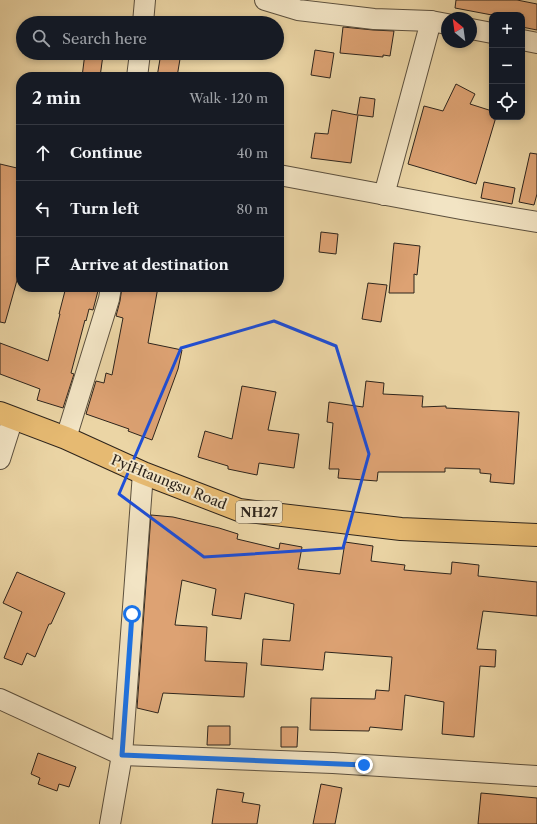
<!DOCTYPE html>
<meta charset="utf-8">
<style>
:root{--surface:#171b24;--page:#20242c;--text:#f1f3f6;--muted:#9ea1a6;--line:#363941}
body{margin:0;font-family:"Libre Caslon Text",serif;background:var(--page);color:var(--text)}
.controls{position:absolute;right:12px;top:12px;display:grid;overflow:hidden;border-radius:8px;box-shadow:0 2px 6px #0003}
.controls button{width:36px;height:36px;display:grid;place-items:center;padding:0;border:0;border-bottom:1px solid var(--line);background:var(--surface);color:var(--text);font:20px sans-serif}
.compass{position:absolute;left:441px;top:12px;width:36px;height:36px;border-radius:50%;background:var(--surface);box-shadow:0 2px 6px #0003;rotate:331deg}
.stop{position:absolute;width:12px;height:12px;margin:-9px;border:3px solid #1a73e8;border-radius:50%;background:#fff}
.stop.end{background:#1a73e8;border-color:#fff;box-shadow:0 1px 4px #0008}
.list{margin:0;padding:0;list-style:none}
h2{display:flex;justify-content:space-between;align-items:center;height:52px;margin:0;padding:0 16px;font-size:17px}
h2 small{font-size:13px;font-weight:400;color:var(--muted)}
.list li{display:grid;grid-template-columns:26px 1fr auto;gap:12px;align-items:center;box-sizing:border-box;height:56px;padding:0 16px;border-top:1px solid var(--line)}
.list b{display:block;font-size:15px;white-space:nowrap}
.list em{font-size:13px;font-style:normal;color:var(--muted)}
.icon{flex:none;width:22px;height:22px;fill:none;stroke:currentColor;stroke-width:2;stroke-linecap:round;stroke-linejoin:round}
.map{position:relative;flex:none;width:537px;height:824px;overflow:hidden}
.search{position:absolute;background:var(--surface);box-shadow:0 2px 6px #0003;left:16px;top:16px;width:268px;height:44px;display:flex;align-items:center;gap:10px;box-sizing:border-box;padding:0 14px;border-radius:22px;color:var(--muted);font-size:15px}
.panel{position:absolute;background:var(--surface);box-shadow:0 2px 6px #0003;left:16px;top:72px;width:268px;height:220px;border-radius:16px}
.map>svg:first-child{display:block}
.building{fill:#dda273;stroke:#2d241c}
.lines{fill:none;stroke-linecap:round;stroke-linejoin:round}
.minor-casing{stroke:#5c503e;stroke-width:22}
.trunk-casing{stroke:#2d241c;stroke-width:24}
.minor{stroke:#f2e4c4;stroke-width:20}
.trunk{stroke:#e6ba72;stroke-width:22}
.route{stroke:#1a73e8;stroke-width:5}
.marked{fill:none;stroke:#1d4ed8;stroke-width:3;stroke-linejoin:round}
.labels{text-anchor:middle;stroke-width:4;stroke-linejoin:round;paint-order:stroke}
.shield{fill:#f2e4c4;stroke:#685e4e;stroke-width:1}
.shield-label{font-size:13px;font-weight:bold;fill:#2d241c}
.street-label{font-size:14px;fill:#2d241c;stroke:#f2e4c4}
</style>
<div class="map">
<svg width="537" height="824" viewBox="0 0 537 824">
<rect width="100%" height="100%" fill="#ebd5a5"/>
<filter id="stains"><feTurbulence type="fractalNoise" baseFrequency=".005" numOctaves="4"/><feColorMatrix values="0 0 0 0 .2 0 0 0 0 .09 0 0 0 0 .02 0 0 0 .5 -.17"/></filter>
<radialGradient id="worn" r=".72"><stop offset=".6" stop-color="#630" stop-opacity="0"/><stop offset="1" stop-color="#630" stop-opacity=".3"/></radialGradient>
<!-- building -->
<g class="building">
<polygon points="456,0 517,0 537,4 537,30 522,27 522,15 492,15 455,8"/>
<polygon points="343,27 373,30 394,31 390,56 383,55 383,57 340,53"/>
<polygon points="315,50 334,53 330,78 311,75"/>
<polygon points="85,53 103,55 100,77 82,77"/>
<polygon points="161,53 181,53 177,77 157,77"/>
<polygon points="456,84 475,94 470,104 492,111 492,117 496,117 476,184 408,164 424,106 443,111"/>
<polygon points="360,97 375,99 373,117 358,115 351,163 311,158 315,133 328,134 332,110 357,115"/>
<polygon points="530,153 537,154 537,194 534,205 519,202"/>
<polygon points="0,164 21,169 21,266 5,323 0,322"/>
<polygon points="484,182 515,188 512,204 481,198"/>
<polygon points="321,232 338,234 336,254 319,252"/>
<polygon points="394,243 420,246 417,275 414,274 414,293 389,293"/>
<polygon points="368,283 387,285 381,322 362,319"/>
<polygon points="66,287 99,287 93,310 89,309 86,321 85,320 71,373 74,374 63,408 37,400 40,389 0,374 0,343 48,361 60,314 59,314"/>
<polygon points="122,287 158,287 148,343 182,350 178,369 152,440 128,431 129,429 86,414 96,381 104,383 106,373 112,375 123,318 116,316 120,301"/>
<polygon points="366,381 384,383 383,394 423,396 422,407 446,406 446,408 519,412 514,484 490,482 491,474 480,473 480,469 445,468 445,472 378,472 377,481 338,478 339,469 329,469 333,423 327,422 329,402 363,407"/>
<polygon points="242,386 276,392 268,430 299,434 294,468 259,463 257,475 228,469 228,466 198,457 205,431 232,439"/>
<polygon points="151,515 173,517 219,528 238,534 237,539 279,549 280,543 302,547 298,569 340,574 345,542 373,546 371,561 405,565 404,570 451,574 452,562 479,565 478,576 537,582 537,616 483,611 477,649 496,650 495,667 480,666 474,737 442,734 444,702 405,695 402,730 370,727 369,731 310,730 311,698 375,699 376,690 389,691 392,657 325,652 323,670 261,665 263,639 290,641 294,604 245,593 241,619 212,615 216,589 182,580 175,625 207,627 205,661 247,663 244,697 163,693 158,713 137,708"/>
<polygon points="17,572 65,593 51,624 49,624 35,657 27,653 22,665 4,658 22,612 3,603"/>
<polygon points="208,726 230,726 230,745 207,745"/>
<polygon points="281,727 298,727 297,747 281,747"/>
<polygon points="38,753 76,767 69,787 59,784 57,791 38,784 40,778 31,774"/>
<polygon points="321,784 342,788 335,824 313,824"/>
<polygon points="217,789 244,793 242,802 260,805 257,824 212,824"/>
<polygon points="481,793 537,798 537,824 478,824"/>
</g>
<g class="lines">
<defs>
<g id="minor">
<polyline points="265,0 298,10 374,19 431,21 447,24"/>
<polyline points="143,23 145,0"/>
<polyline points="471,29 492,33"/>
<polyline points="522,40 537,43"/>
<polyline points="137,77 140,53"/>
<polyline points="279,175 461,209 537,222"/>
<polyline points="384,195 431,21"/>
<polyline points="66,438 109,299 111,287"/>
<polyline points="0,459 13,418"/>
<polyline points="0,699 122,755 333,763 537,776"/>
<polyline points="110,824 122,755 143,473"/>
</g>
<polyline id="trunk" points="0,413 66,438 143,473 239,510 401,529 537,535"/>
</defs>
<!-- minor casing -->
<use href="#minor" class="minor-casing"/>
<!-- trunk casing -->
<use href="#trunk" class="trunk-casing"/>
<!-- minor -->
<use href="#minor" class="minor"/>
<!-- trunk -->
<use href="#trunk" class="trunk"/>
</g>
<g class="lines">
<!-- route -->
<polyline class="route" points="132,614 122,755 364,765"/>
</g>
<!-- marked area -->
<path class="marked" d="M274,321L336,346L369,454L343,548L204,557L119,494L181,348Z"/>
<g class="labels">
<!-- shield labels -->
<rect class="shield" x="236" y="501" width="46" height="22" rx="3"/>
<g class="shield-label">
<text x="259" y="517">NH27</text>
</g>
<!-- street labels -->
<g class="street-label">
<text transform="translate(169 482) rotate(22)" y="5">PyiHtaungsu Road</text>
</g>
</g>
<rect width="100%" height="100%" filter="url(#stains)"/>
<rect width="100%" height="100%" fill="url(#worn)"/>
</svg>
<div class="controls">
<button>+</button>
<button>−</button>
<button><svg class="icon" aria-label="locate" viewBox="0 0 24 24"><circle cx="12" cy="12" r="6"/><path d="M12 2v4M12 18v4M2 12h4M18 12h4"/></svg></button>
</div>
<svg class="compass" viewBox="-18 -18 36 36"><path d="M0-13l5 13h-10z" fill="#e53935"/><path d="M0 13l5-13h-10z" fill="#9ea1a6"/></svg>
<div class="stop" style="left:132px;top:614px"></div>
<div class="stop end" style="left:364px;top:765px"></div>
<div class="search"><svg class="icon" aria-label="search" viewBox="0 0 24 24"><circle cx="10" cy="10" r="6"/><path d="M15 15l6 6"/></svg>Search here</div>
<section class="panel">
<h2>2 min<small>Walk · 120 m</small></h2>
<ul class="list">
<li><svg class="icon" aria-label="ahead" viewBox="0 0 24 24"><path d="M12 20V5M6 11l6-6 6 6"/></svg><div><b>Continue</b></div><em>40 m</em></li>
<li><svg class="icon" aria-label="left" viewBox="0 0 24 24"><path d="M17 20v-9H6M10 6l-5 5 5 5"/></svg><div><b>Turn left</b></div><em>80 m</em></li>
<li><svg class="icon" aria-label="arrive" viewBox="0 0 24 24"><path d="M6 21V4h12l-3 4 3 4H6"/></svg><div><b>Arrive at destination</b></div></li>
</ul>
</section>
</div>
